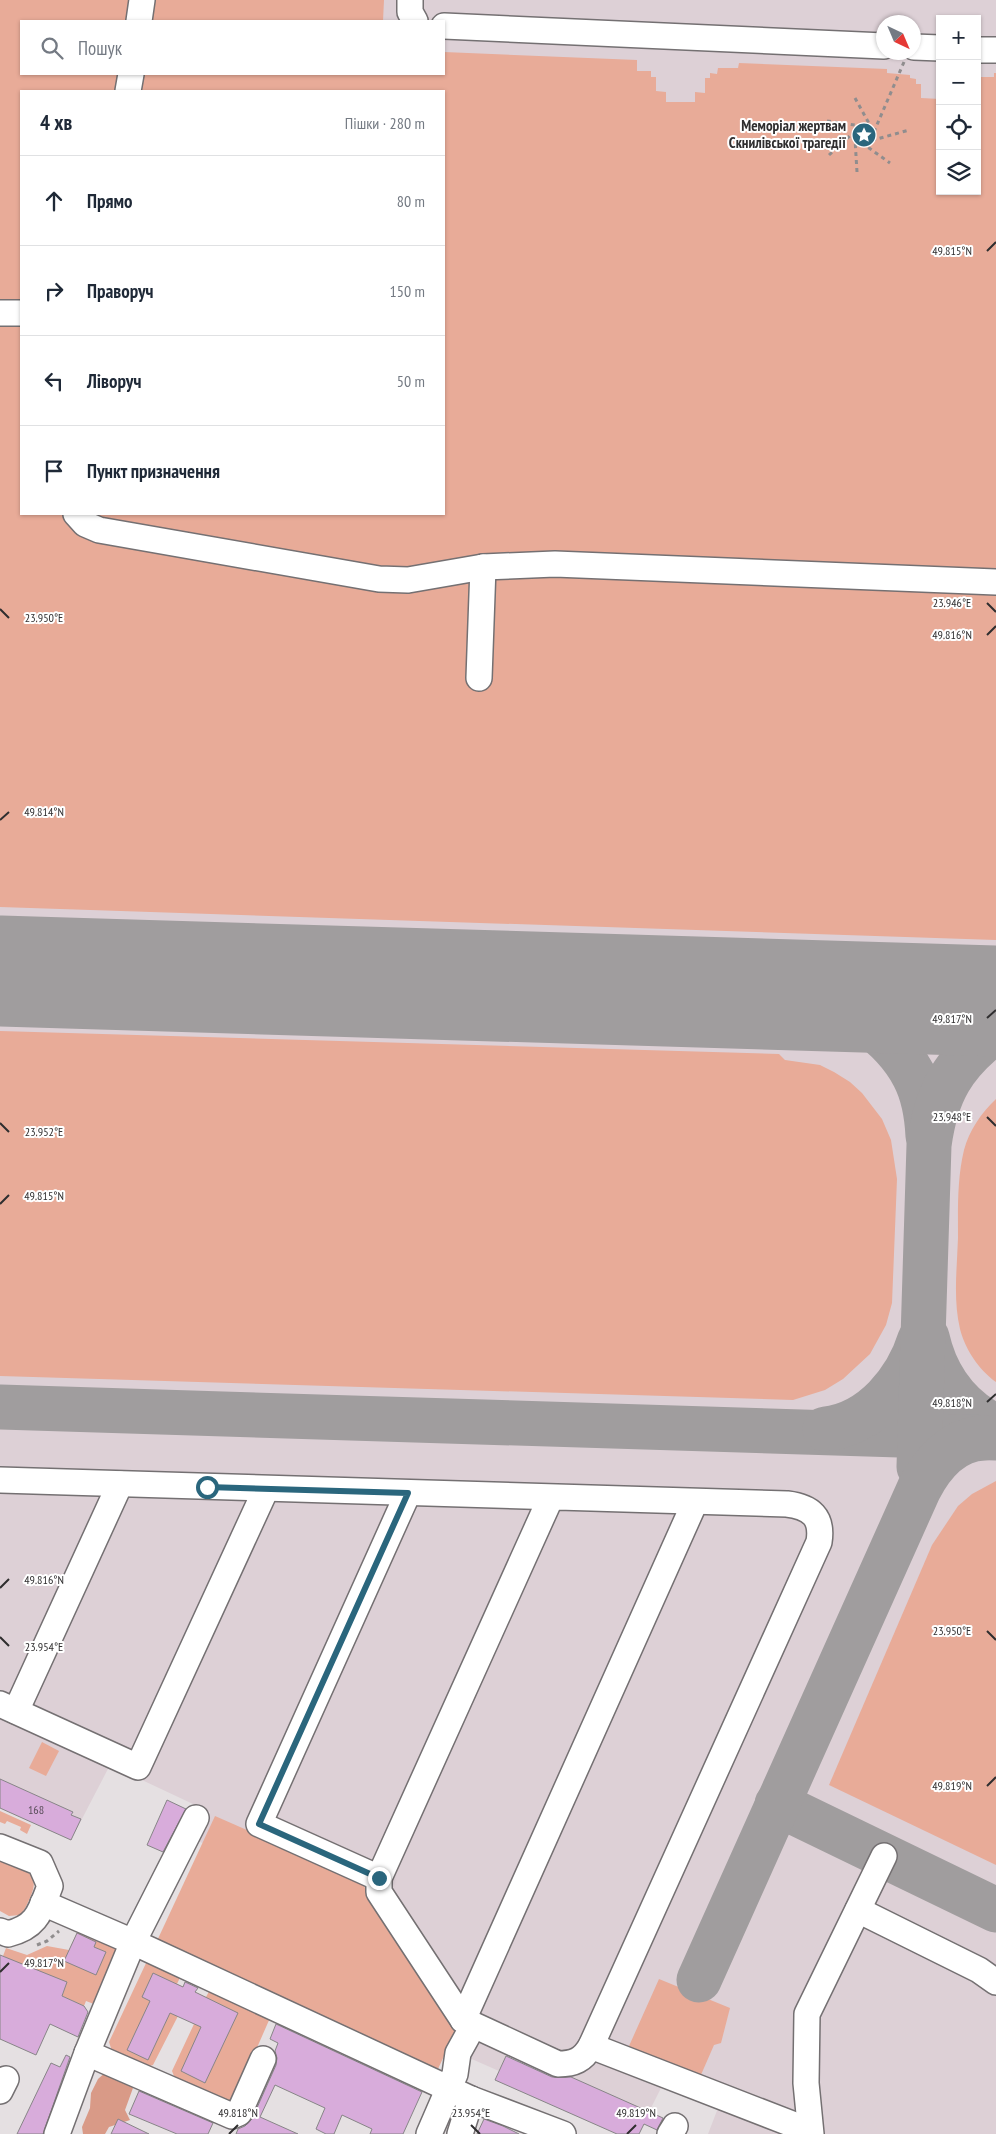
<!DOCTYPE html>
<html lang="uk">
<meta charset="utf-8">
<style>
:root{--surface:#fff;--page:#f2f2f3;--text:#1f2937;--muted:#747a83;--line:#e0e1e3}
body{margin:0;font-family:"PT Sans Narrow",sans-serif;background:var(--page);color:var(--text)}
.controls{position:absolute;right:15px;top:15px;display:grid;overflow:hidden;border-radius:0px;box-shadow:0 1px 4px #0004}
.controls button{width:45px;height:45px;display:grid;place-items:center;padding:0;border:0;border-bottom:1px solid var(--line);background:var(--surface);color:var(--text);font:25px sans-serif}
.compass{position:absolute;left:876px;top:15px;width:45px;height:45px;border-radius:50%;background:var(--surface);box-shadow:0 1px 4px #0004;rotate:136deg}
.stop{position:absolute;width:15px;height:15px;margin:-11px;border:4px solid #2a667d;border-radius:50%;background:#fff}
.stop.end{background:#2a667d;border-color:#fff;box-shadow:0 1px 5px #0008}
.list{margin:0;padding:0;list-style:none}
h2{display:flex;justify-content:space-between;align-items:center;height:65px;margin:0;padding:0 20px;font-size:21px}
h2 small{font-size:16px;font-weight:400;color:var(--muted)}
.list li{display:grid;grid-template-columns:32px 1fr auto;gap:15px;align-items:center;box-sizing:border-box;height:90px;padding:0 20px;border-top:1px solid var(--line)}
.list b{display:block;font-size:19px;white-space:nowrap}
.list em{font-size:16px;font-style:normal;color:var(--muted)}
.icon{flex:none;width:28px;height:28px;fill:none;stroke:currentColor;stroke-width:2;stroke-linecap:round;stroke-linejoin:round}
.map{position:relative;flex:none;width:996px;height:2134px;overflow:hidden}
.search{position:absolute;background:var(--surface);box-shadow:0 1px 4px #0004;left:20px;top:20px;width:425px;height:55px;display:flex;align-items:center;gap:12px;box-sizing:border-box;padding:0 18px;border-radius:0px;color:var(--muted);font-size:19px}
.panel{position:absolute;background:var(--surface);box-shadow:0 1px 4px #0004;left:20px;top:90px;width:425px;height:425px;border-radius:0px}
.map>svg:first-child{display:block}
.built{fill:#ddd0d6;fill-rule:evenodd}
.green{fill:#e8ab98;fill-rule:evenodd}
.forest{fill:#d99a87}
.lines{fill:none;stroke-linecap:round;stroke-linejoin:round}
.taxiway{stroke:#a09d9e;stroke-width:45}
.runway{stroke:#a09d9e;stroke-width:111}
.building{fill:#d8acdb;stroke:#878587}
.minor-casing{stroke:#747072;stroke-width:28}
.path{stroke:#908d8e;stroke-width:3;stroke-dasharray:4 4;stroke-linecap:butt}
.minor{stroke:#fff;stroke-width:25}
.route{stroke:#2a667d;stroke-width:6}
.ticks{fill:none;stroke:#2f2e2f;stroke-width:2}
.labels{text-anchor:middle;stroke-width:4;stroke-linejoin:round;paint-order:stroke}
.number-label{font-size:12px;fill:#594e5a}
.poi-label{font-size:15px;font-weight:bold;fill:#2f2e2f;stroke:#fff;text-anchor:end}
.ticks-label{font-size:12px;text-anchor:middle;fill:#2f2e2f;stroke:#fff;stroke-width:4;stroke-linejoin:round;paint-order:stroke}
</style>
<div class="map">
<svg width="996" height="2134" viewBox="0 0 996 2134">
<rect width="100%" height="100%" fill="#e5e0e2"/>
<!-- built -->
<path class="built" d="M0,0H996V2134H708L718,2108L662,2086L649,2112L509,2050L499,2071L458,2053L362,1915L198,1841L210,1812L110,1765L71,1840L0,1808ZM940,19H977V191H940ZM21,21H444V74H21ZM884,22H914V52H884ZM21,91H444V514H21Z"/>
<!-- green -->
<g class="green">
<path d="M0,0H384L383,21H21V74H444V52L637,60V71H651V77H656V91L666,92V102H695V92L705,93V78H710V73L717,74L718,68H738L739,63L887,69V73L910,75V78L916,79V84H921V98L940,99V191H977V82H981V77H994V73H996V940L0,907ZM21,91H444V514H21Z"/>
<polygon points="0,1031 779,1054 785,1060 820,1065 834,1072 850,1082 862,1093 882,1119 891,1140 897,1179 892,1303 886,1325 870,1354 843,1379 825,1390 793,1400 0,1376"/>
<path d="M996,1099V1382C979,1370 965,1349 960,1329C953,1299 957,1268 958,1238C958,1209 957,1179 964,1150C969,1131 981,1113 996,1099Z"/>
<polygon points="996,1481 996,1865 829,1785 932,1545 958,1506 972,1494"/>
<polygon points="42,1742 59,1751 46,1776 29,1768"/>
<polygon points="0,1811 31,1825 27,1834 20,1830 21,1827 7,1821 5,1824 0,1822"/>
<polygon points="215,1816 360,1880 455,2032 438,2069 433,2071 156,1943"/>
<path d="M0,1861C21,1870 43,1870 30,1898C27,1904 25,1910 20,1915L9,1916L0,1911Z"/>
<polygon points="80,1926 123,1947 99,2006 86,2001 84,2006 62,1996 66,1985 3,1956 6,1948 27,1955 47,1946 69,1950"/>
<polygon points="147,1961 182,1973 177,1984 206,1997 212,1986 270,2018 234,2100 229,2102 176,2081 172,2071 194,2024 178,2016 153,2065 146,2067 112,2051 109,2042"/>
<polygon points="659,1979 730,2008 721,2043 714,2045 697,2084 625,2055"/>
</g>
<!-- forest -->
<polygon class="forest" points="107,2071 118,2073 133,2088 125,2110 130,2120 109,2127 105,2134 83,2134 82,2127 90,2108 91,2093 98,2079"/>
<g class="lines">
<!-- taxiway -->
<g class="taxiway">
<path d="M799,995C844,1001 893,1036 914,1076C924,1095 927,1115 928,1136"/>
<path d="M927,1337C936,1378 958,1408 996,1427"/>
<polyline points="0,1407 996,1438"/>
<path d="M825,1429C872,1424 907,1381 920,1339"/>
<path d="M919,1467L929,1145C936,1093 953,1063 996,1031"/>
<polyline points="777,1804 996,1910"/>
<path d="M699,1980L919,1489C932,1464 953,1439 984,1438"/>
</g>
<!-- runway -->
<polyline class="runway" points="0,971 996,1001"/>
</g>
<!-- building -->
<g class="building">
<polygon points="0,1779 73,1812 71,1815 81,1819 71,1840 0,1808"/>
<polygon points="167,1800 186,1809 163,1852 147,1845"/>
<polygon points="77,1933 96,1942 94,1947 106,1952 96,1975 64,1961"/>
<polygon points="0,1955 67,1982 62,1996 84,2006 88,2012 78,2037 50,2024 36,2055 0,2039"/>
<polygon points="153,1973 183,1987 185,1982 198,1988 195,1992 238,2013 205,2083 181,2071 201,2027 170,2013 148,2060 127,2050 150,2001 142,1997"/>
<polygon points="276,2024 422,2092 403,2134 370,2134 372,2129 342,2115 334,2134 326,2134 316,2129 325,2108 275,2085 260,2117 298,2134 236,2134 238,2129 245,2126 252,2119 276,2065 277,2058 275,2051 278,2043 270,2039"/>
<polygon points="66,2055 70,2057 43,2134 17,2134 51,2063 60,2067"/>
<polygon points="506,2056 552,2077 571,2077 663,2118 657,2130 644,2124 639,2134 617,2134 495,2080"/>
<polygon points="139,2091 213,2123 208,2134 177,2134 129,2114"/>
<polygon points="118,2119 149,2134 111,2134"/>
<polygon points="484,2119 503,2126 519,2134 477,2134"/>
</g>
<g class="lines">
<defs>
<g id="minor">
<polyline points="410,0 410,12 415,21"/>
<polyline points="139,21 142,0"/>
<polyline points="444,26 884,46"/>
<polyline points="914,47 940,48"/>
<polyline points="977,50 996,50"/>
<polyline points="128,91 131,74"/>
<polyline points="0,313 21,313"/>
<polyline points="76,514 85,524 99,530 379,579 408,580 483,567 555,564 996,582"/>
<polyline points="479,678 483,567"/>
<path d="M0,1480L787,1504C811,1507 823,1517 819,1542L591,2046C583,2060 574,2064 558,2064L463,2020L379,1892V1878L551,1497"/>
<polyline points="0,1704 138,1767 266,1489"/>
<polyline points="16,1711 120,1484"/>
<path d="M0,1847L40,1863L50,1886C40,1912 37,1927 8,1934L0,1931"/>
<polyline points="379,1878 259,1824 408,1493"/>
<polyline points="43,1903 133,1942 471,2099 563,2134"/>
<polyline points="858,1910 979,1970 996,1982"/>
<polyline points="463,2020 695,1502"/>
<polyline points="591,2046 810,2131"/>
<polyline points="87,2053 232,2116 239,2113 263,2059"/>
<polyline points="0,2091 6,2079"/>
<polyline points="57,2134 87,2053 133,1942 196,1818"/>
<polyline points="429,2134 455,2074 458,2053 473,2026"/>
<polyline points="460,2134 471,2099"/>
<polyline points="670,2134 675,2126"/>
<polyline points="811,2134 806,2083 807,2014 884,1856"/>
</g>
</defs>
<!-- minor casing -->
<use href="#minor" class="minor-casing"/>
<!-- path -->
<g class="path">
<polyline points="904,62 870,141 909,130"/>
<polyline points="855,98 871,127 861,126"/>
<polyline points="827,121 861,126 854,132"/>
<polyline points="870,141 862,143 890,163"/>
<polyline points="829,155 854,132 855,139"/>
<polyline points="857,172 855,139 862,143"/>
<polyline points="37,1945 47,1941 59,1931"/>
</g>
<!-- minor -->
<use href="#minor" class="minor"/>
</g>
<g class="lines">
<!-- route -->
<polyline class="route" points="207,1487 408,1493 259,1824 379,1878"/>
</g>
<!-- ticks -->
<path class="ticks" d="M987,251L996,242M987,603L996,612M0,609L9,618M987,635L996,626M0,820L9,812M987,1018L996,1010M987,1117L996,1126M0,1123L9,1132M0,1204L9,1195M987,1402L996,1394M0,1588L9,1579M987,1631L996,1640M0,1637L9,1646M987,1786L996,1777M0,1972L9,1963M471,2125L480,2134M229,2134L238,2125M627,2134L636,2125"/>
<!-- icons -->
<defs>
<symbol id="sight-disc" viewBox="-11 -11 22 22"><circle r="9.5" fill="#2a667d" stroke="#fff"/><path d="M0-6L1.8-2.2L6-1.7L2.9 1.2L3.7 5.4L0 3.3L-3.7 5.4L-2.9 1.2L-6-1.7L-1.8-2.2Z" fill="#fff"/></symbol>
</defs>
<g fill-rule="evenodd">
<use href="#sight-disc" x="850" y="121" width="28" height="28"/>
</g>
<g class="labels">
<!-- number labels -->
<g class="number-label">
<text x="36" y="1814">168</text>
</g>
<!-- poi labels -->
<g class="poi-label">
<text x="846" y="131">Меморіал жертвам<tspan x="846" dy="17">Скнилівської трагедії</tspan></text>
</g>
</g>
<g class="ticks-label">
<text x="952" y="255">49.815°N</text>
<text x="952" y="607">23.946°E</text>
<text x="44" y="622">23.950°E</text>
<text x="952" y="639">49.816°N</text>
<text x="44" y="816">49.814°N</text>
<text x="952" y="1023">49.817°N</text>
<text x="952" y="1121">23.948°E</text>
<text x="44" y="1136">23.952°E</text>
<text x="44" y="1200">49.815°N</text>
<text x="952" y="1407">49.818°N</text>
<text x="44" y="1584">49.816°N</text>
<text x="952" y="1635">23.950°E</text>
<text x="44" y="1651">23.954°E</text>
<text x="952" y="1790">49.819°N</text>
<text x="44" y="1967">49.817°N</text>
<text x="471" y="2117">23.954°E</text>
<text x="238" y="2117">49.818°N</text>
<text x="636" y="2117">49.819°N</text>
</g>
</svg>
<div class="controls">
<button>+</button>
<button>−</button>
<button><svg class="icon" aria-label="locate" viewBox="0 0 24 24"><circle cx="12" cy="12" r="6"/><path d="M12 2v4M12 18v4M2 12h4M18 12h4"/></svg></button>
<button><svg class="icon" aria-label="layers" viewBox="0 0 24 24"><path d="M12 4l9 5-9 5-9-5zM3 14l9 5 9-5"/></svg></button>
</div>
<svg class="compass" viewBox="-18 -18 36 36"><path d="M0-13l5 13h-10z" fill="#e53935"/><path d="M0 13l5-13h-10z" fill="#747a83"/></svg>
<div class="stop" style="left:207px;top:1487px"></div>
<div class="stop end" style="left:379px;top:1878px"></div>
<div class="search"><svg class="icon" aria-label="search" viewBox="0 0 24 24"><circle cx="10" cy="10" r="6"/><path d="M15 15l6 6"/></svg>Пошук</div>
<section class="panel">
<h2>4 хв<small>Пішки · 280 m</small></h2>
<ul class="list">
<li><svg class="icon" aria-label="ahead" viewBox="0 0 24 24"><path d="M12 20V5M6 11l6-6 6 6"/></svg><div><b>Прямо</b></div><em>80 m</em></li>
<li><svg class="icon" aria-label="right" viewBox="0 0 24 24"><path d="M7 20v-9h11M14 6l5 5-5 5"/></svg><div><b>Праворуч</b></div><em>150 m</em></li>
<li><svg class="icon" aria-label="left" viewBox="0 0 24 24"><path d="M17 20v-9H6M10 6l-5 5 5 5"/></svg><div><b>Ліворуч</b></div><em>50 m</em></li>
<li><svg class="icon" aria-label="arrive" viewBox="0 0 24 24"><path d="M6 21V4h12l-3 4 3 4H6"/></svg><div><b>Пункт призначення</b></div></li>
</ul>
</section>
</div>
